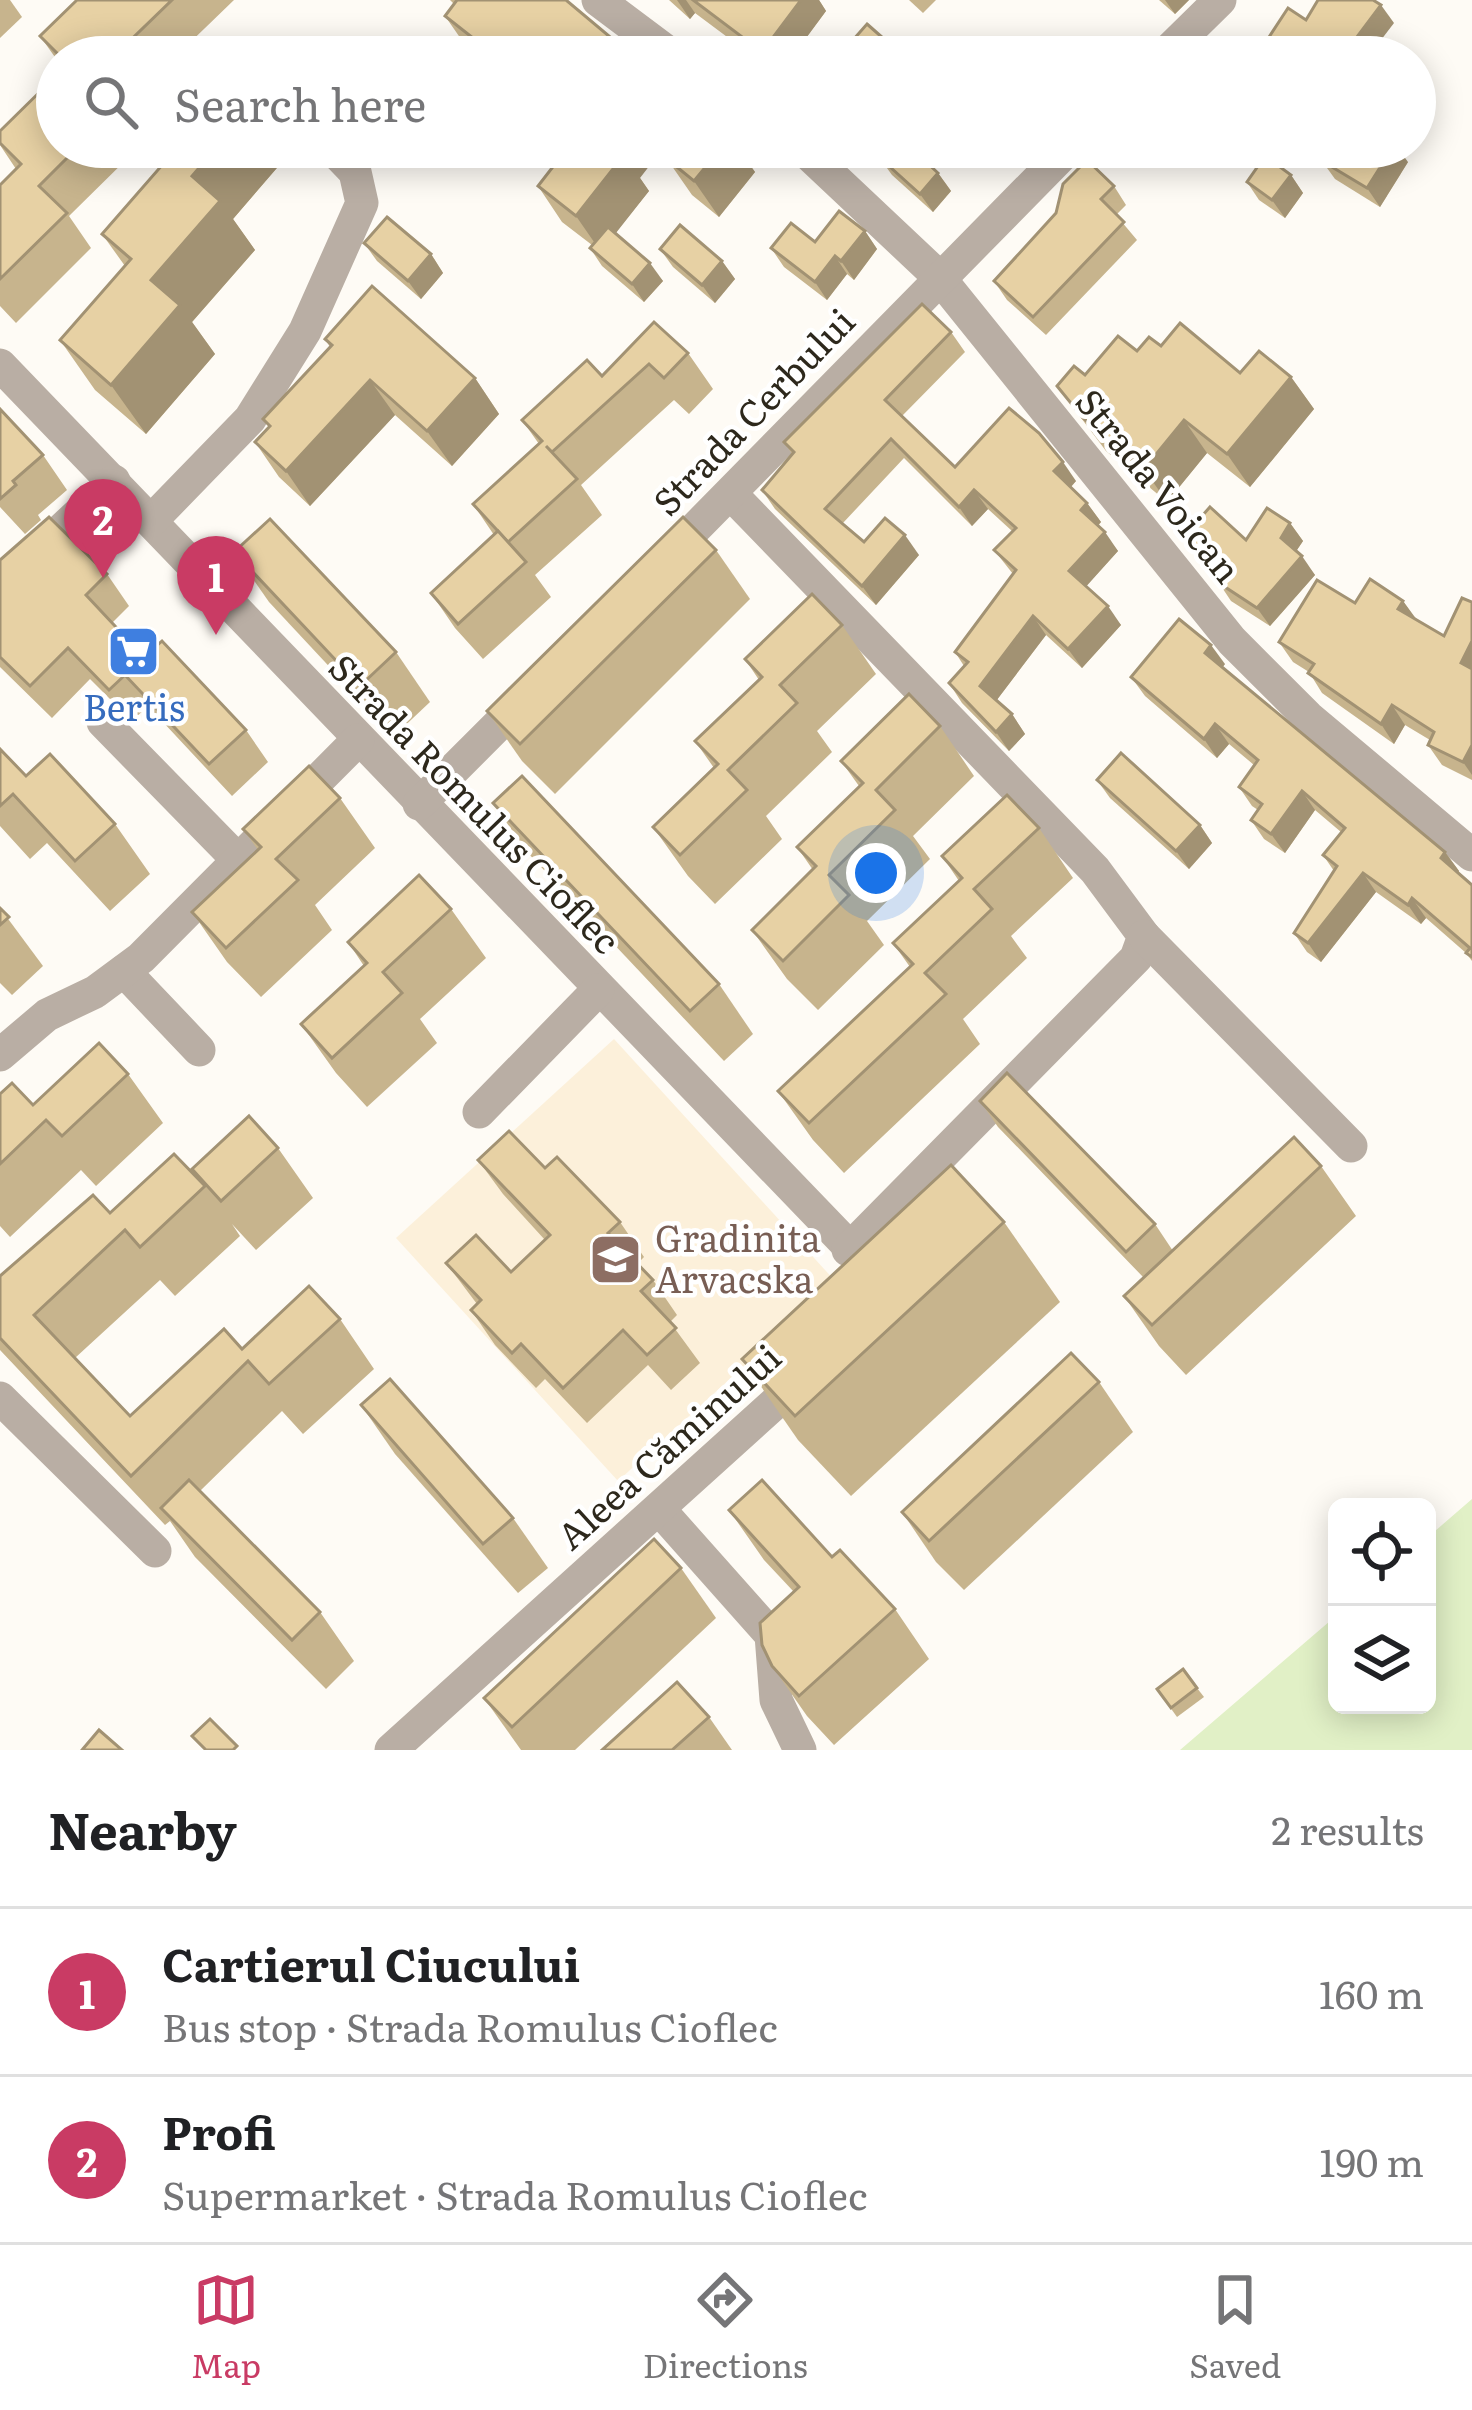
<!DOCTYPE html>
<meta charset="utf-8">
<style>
:root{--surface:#fff;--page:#f2f2f2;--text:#202124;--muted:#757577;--line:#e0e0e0;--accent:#c93b64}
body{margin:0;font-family:Literata,serif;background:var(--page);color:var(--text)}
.controls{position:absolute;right:36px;bottom:36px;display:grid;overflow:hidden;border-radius:18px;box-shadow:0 6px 30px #0003}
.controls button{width:108px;height:108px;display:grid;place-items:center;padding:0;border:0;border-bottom:3px solid var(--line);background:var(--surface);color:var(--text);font:60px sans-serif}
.you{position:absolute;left:876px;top:873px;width:42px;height:42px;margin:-30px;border:9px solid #fff;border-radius:50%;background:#1a73e8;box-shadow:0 0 0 18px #1a73e833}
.badge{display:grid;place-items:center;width:78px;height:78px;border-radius:50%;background:var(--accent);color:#fff;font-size:39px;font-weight:700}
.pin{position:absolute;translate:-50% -99px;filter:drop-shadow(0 3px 6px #0008)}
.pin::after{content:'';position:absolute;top:63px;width:42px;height:36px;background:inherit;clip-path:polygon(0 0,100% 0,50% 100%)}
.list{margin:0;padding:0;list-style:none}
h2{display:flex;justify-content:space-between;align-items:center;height:156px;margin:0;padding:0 48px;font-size:51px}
h2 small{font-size:39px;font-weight:400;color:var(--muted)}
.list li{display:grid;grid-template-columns:78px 1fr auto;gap:36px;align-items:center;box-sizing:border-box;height:168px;padding:0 48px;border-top:3px solid var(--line)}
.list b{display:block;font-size:45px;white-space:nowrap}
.list p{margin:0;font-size:39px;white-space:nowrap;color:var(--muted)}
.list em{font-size:39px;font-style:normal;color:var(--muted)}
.icon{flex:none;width:66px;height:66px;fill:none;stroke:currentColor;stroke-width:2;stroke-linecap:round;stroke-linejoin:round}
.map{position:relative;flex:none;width:1472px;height:1750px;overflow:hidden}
.search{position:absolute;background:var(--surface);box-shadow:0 6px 30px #0003;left:36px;right:36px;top:36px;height:132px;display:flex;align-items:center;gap:30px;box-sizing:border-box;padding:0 42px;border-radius:66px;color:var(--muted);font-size:45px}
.sheet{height:492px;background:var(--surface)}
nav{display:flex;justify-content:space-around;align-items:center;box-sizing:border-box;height:168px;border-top:3px solid var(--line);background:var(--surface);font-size:33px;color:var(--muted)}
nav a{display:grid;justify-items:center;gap:6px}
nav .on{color:var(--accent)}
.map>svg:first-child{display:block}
.built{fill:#fcf0da}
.green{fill:#e1f0c6}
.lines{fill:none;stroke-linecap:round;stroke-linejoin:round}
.minor{stroke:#b9aea4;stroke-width:33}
.wall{fill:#c7b48d}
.shaded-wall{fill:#a29273}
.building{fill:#e7d1a4;stroke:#a29273;stroke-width:3}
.labels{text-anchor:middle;stroke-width:9;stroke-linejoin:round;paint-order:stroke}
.street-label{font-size:36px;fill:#2d281c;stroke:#fff}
.shop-label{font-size:36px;fill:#366cbe;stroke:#fff}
.education-label{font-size:36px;fill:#785e54;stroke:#fff;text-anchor:start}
</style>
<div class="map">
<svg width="1472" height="1750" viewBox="0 0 1472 1750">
<rect width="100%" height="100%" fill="#fefbf5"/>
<!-- built -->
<polygon class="built" points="614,1039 836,1282 618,1481 396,1238"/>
<!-- green -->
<polygon class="green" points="1472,1499 1472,1750 1180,1750 1337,1615 1337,1705 1427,1705 1427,1538"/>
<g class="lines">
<!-- minor -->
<g class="minor">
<polyline points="598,0 674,57"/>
<polyline points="1162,57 1220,0"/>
<polyline points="801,147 938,276 1232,641 1308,717 1472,855"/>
<polyline points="0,365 885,1284"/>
<polyline points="731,494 1095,870 1144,936 1136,958 848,1250"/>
<polyline points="151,521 250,419 305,331 362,203 355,172 331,147"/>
<polyline points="30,559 114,481"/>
<polyline points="663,561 1070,147"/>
<polyline points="103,722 238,860"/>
<polyline points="419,804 528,695"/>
<polyline points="1144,936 1351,1146"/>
<polyline points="124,971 199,1050"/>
<polyline points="0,1055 47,1015 95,992 141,958 358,740"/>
<polyline points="479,1112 598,990"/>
<polyline points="0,1398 155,1551"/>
<polyline points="659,1509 771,1635 776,1700 800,1750"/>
<polyline points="391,1750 806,1375"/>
</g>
</g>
<!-- wall -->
<g class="wall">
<polygon points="0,0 10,0 22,17 0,38"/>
<polygon points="77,0 234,0 175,57 57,57 57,60 40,36"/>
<polygon points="450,0 566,0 634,57 477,57 470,52 445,16 454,4"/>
<polygon points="669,0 819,0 826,11 792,57 754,57 695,13 690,19"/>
<polygon points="909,0 936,0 923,13"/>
<polygon points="1159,0 1189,0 1175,14"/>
<polygon points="0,131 57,147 136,147 137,149 69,216 91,248 16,323 0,306 0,185 16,169 0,145"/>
<polygon points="154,147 295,147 233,219 255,250 192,322 215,354 146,434 95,390 60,340 125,266 102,234 164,162"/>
<polygon points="672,147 737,147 755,172 719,217 692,195 667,159 675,149"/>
<polygon points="549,151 640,178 649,191 615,233 663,281 644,302 602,266 590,248 592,245 562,222 538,186 557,162"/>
<polygon points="879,157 938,173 951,191 933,212 892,175"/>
<polygon points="1322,161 1408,162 1380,207 1335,179"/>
<polygon points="1291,175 1303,193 1285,218 1259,200 1247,182"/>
<polygon points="1114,186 1126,205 1116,215 1137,240 1046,335 1007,300 994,281"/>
<polygon points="865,231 877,249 854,280 847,274 827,300 784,267 771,248"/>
<polygon points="364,243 431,254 443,273 421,299 377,261"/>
<polygon points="660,249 722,261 735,279 715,303 673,267"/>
<polygon points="951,332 965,352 902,416 955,467 1076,481 1071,487 1087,503 1101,522 1098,526 1118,551 1086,586 1121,625 1082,668 1046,635 996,701 1012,714 1025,734 1009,751 962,703 949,683 964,666 955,652 1013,574 994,550 1012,531 988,509 972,526 904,458 842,524 864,542 919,555 876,605 775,509 762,490 792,454 784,442"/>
<polygon points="325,339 475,378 499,414 452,466 395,415 310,506 279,477 255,442 269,427 263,419 330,347"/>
<polygon points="1161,346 1240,373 1291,377 1314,409 1250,487 1207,453 1167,502 1106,451 1057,386 1137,351"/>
<polygon points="688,353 713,389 689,414 674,400 581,485 602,515 535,575 551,597 483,659 455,628 431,593 494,535 473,504 539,444 522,420 602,376"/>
<polygon points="0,409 43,455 67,490 38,515 41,520 25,534 0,507"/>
<polygon points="1290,523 1303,541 1296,551 1315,575 1270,626 1231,601 1219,583 1222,578 1196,554 1184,536 1246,540"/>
<polygon points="716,550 750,599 555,794 522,761 487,711"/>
<polygon points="234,552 396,652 430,702 394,736 269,602"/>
<polygon points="0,560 107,574 129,606 112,623 144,657 246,730 268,762 232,796 148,706 132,721 90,679 52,718 0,667"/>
<polygon points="1403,601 1416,620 1444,636 1472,602 1472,780 1442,765 1428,745 1430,740 1405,725 1394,744 1322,693 1309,672 1293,662 1279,642"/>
<polygon points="842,625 876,674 817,731 832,752 766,816 782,839 715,904 688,876 653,827 714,768 695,741 759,680 745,659"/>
<polygon points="1225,664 1222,667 1445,852 1459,871 1458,873 1472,885 1472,961 1466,953 1426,918 1421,924 1376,892 1321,962 1307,952 1294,933 1334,871 1323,855 1341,832 1315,810 1285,853 1264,839 1251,820 1258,810 1252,806 1239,787 1254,765 1229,744 1217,758 1145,696 1131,677"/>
<polygon points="940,726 974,776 913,836 930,859 867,921 884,945 818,1010 787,979 752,930 813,870 797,847 859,786 841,761"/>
<polygon points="0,749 26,776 115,824 150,874 110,911 47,843 30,859 0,826"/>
<polygon points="1097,780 1200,825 1212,843 1189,869 1110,798"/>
<polygon points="340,798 375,848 315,905 332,930 261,997 227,962 192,912 258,850 243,829"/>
<polygon points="493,803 719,984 753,1034 724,1061 527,852"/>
<polygon points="1039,828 1073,878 1011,936 1027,958 963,1019 980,1044 844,1173 813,1140 778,1091 910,967 893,943 959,881 942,856"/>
<polygon points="0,908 43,966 12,995 0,983"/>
<polygon points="451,909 486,958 420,1019 437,1043 367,1107 336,1073 301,1024 364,966 348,942"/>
<polygon points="128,1074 163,1123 96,1186 81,1170 10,1237 0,1226 0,1094 33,1105"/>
<polygon points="980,1101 1155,1224 1173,1251 1321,1166 1356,1216 1186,1375 1159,1346 1124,1296 1144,1278 998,1127"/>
<polygon points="278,1148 313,1198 256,1250 232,1224 240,1236 175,1296 160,1280 75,1358 130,1416 242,1349 340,1319 374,1369 303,1434 282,1411 200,1491 320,1612 354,1661 326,1689 195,1557 170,1521 165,1525 0,1350 0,1276 110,1213 200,1181 192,1169"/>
<polygon points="478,1160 545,1168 620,1222 644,1257 637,1264 653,1280 677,1315 670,1322 700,1363 671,1390 648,1365 587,1423 545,1379 536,1388 495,1345 471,1310 477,1304 446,1263 511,1272 545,1240 503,1194"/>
<polygon points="1004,1222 1060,1302 851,1496 798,1440 742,1359"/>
<polygon points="1099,1382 1133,1432 964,1590 936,1562 902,1512"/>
<polygon points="361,1405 513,1518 548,1568 518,1593 395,1454"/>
<polygon points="729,1510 832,1557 895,1609 929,1659 834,1745 807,1716 772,1666 794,1592 764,1560"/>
<polygon points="681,1568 716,1618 575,1750 521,1750 484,1698"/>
<polygon points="1197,1688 1204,1697 1177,1717 1157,1689"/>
<polygon points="709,1717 732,1750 602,1750"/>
</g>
<!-- shaded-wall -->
<g class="shaded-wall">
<polygon points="677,0 686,0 695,13 690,19"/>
<polygon points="801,0 819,0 826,11 792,57 766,57 762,52"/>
<polygon points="1165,0 1189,0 1175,14"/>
<polygon points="1381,5 1394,23 1368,57 1342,57"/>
<polygon points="543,45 552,57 533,57"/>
<polygon points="892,46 900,57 883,57"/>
<polygon points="217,147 295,147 233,219 255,250 192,322 215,354 146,434 111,385 192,176"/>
<polygon points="613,147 664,147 640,178 649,191 601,252 576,216"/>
<polygon points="722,147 737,147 755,172 719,217 694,181"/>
<polygon points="1003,147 1016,147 1008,155"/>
<polygon points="1393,147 1397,147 1408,162 1380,207 1367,188"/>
<polygon points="938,173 951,191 933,212 920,194"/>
<polygon points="1291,175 1303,193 1285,218 1272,200"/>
<polygon points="865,231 877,249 854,280 841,261"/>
<polygon points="431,254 443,273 421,299 408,281"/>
<polygon points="835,256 847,274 827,300 815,282"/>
<polygon points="722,261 735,279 715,303 702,285"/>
<polygon points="650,263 663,281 644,302 632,284"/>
<polygon points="1291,377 1314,409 1250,487 1227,454"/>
<polygon points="475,378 499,414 452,466 427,431"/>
<polygon points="370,380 395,415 310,506 286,471"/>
<polygon points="1184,420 1207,453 1167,502 1144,469"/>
<polygon points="1063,462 1076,481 1067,491 1054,471"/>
<polygon points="974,490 988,509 972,526 959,507"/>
<polygon points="1087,503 1101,522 1094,529 1081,510"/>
<polygon points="1290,523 1303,541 1293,556 1281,538"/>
<polygon points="1105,532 1118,551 1083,590 1069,571"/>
<polygon points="905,535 919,555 876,605 862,586"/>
<polygon points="1302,556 1315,575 1270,626 1257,608"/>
<polygon points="1403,601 1417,620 1398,609"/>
<polygon points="1108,606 1121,625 1082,668 1068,649"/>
<polygon points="1033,616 1046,635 993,705 980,686"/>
<polygon points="1472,641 1472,679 1461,663"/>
<polygon points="1211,645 1225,664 1219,672 1205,653"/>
<polygon points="1392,705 1405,725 1394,744 1381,724"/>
<polygon points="1012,714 1025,734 1009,751 996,732"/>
<polygon points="1215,724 1229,744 1217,758 1204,739"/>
<polygon points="1472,745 1472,775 1463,762"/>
<polygon points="1302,791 1315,810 1285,853 1271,834"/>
<polygon points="1200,825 1212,843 1189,869 1176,851"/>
<polygon points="1445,852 1459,871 1454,878 1441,858"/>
<polygon points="1363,873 1376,892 1321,962 1308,943"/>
<polygon points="1412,898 1426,918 1421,924 1408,905"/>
</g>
<!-- building -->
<g class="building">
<polygon points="77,0 172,0 113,57 61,57 40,36"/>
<polygon points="457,0 566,0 634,57 559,57 543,45 533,57 497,57 445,16"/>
<polygon points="693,0 801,0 762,52"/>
<polygon points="1318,0 1373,0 1381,5 1342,57 1256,57 1288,8 1306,20"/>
<polygon points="867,24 892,46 883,57 838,57"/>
<polygon points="1016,40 1034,57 1000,57"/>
<polygon points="214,47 225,57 206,57"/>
<polygon points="57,75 57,147 78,147 39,186 67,213 0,279 0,185 21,164 0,143 0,131"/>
<polygon points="162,147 217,147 192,176 220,201 151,280 180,305 111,385 60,340 131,259 102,234 171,155"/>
<polygon points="552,147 613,147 624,155 576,216 538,186 559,159 549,151"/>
<polygon points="677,147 722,147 694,181 667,159"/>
<polygon points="888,147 910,147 938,173 920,194 879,157"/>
<polygon points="1331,147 1393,147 1367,188 1322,161"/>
<polygon points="1265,156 1291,175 1272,200 1247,182"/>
<polygon points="1087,160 1114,186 1101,199 1124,222 1033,317 994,281 1056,213 1063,184"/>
<polygon points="839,211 865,231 841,261 835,256 815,282 771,248 791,223 815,242"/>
<polygon points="387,217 431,254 408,281 364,243"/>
<polygon points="680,225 722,261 702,285 660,249"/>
<polygon points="608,227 650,263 632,284 590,248"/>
<polygon points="372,286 475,378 427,431 370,380 286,471 255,442 270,426 263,419 332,345 325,339"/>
<polygon points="922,304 951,332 885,400 955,467 1009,408 1039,433 1063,462 1054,471 1087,503 1081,510 1105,532 1069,571 1108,606 1068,649 1033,616 980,686 1012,714 996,732 949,683 968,662 955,652 1016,570 994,550 1016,528 974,490 959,507 891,439 825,509 864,542 885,518 905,535 862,586 762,490 794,452 784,442"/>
<polygon points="654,322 688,353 664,378 649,364 552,452 546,446 577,479 508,542 473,504 542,441 522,420 587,360 602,376"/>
<polygon points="1180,323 1240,373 1259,351 1291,377 1227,454 1184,420 1144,469 1083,418 1057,386 1074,366 1085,375 1118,336 1137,351 1149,337 1161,346"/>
<polygon points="0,409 43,455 13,481 16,485 0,499"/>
<polygon points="1210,507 1246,540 1267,508 1290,523 1281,538 1302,556 1257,608 1219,583 1225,574 1184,536"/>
<polygon points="49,517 107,574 86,595 144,657 162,641 246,730 209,764 125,675 109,690 68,648 30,686 0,657 0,560"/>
<polygon points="683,517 716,550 520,744 487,711"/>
<polygon points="270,519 396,652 360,686 234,552"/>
<polygon points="498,531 526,562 458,624 431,593"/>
<polygon points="1370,579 1403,601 1398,609 1444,636 1462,598 1472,602 1472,641 1461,663 1472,669 1472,745 1463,762 1428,745 1434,732 1392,705 1381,724 1308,673 1314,664 1279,642 1317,580 1355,603"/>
<polygon points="812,594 842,625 780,685 797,703 728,770 747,790 680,855 653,827 718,764 695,741 762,677 745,659"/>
<polygon points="1179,619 1211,645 1205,653 1445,852 1441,858 1472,885 1472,957 1466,953 1470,948 1412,898 1408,905 1363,873 1308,943 1294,933 1337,866 1323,855 1345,828 1302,791 1271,834 1251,820 1262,804 1239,787 1258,760 1215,724 1204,739 1131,677"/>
<polygon points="909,694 940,726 876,790 895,810 829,875 849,895 783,961 752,930 816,866 797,847 863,783 841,761"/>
<polygon points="0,749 26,776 50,754 115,824 75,861 13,794 0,806"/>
<polygon points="1121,753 1200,825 1176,851 1097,780"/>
<polygon points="309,766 340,798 276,859 298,880 226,948 192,912 261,847 243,829"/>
<polygon points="522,776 719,984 690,1011 493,803"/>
<polygon points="1007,795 1039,828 974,889 992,909 925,973 946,994 809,1123 778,1091 913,964 893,943 962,878 942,856"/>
<polygon points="419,875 451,909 383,972 402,993 332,1058 301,1024 367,963 348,942"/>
<polygon points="0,908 9,917 0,925"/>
<polygon points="99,1043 128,1074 62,1136 46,1120 0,1164 0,1094 12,1083 33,1105"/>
<polygon points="1007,1073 1155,1224 1126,1252 980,1101"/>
<polygon points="249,1116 278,1148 221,1201 192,1169"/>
<polygon points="509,1131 545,1168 557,1157 620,1222 608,1233 653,1280 641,1291 676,1328 647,1355 623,1330 563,1388 521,1344 512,1353 471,1310 481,1300 446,1263 476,1235 511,1272 550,1235 478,1160"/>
<polygon points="1294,1137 1321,1166 1152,1325 1124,1296"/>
<polygon points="174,1154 205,1186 140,1247 125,1230 34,1315 130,1416 224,1329 242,1349 309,1286 340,1319 269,1384 248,1361 131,1476 0,1338 0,1276 93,1195 110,1213"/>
<polygon points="951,1165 1004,1222 795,1416 742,1359"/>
<polygon points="1071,1353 1099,1382 929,1541 902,1512"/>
<polygon points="390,1379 513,1518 483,1544 361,1405"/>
<polygon points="189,1480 320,1612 292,1640 161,1508"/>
<polygon points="762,1480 832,1557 840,1550 895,1609 799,1696 772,1666 762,1645 760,1623 799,1587 729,1510"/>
<polygon points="654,1539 681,1568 512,1727 484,1698"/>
<polygon points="1183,1669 1197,1688 1171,1708 1157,1689"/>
<polygon points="677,1682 709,1717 672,1750 602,1750"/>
<polygon points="210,1719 237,1746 233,1750 206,1750 192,1736"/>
<polygon points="99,1730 122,1750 82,1750"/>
</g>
<!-- icons -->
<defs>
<symbol id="supermarket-square" viewBox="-11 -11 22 22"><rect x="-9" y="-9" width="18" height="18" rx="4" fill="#3f7fe0" stroke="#fff"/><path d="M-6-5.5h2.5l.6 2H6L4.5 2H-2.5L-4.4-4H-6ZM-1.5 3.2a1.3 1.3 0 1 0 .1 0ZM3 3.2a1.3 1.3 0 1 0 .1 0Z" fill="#fff"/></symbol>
<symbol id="school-square" viewBox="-11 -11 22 22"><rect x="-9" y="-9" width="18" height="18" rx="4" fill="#8d6e63" stroke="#fff"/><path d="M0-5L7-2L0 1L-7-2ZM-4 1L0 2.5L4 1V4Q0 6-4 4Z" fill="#fff"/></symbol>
</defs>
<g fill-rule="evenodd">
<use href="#supermarket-square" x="104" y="622" width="59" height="59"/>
<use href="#school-square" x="586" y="1230" width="59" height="59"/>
</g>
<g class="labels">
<!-- street labels -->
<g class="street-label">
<text transform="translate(754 412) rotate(-46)" y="13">Strada Cerbului</text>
<text transform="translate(1158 486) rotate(51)" y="13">Strada Voican</text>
<text transform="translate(474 804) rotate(46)" y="13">Strada Romulus Cioflec</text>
<text transform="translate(669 1447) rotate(-42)" y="13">Aleea Căminului</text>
</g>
<!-- shop labels -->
<g class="shop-label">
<text x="134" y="721">Bertis</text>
</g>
<!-- education labels -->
<g class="education-label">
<text x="655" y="1252">Gradinita<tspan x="655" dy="41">Arvacska</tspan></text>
</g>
</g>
</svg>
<div class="controls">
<button><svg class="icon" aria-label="locate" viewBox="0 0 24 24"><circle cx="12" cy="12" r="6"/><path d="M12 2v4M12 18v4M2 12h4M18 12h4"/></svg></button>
<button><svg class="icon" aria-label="layers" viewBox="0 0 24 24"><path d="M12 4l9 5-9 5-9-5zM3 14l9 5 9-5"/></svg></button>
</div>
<div class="you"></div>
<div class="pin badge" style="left:216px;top:635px">1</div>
<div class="pin badge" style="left:103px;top:578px">2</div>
<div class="search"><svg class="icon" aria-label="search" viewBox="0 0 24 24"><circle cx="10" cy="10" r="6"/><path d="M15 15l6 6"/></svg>Search here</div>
</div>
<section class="sheet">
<h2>Nearby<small>2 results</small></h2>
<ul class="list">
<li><span class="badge">1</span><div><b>Cartierul Ciucului</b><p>Bus stop · Strada Romulus Cioflec</p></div><em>160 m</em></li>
<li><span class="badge">2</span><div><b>Profi</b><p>Supermarket · Strada Romulus Cioflec</p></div><em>190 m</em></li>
</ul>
</section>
<nav>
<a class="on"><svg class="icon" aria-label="map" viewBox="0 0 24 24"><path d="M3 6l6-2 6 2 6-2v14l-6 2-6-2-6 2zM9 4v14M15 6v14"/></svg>Map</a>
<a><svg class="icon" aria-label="directions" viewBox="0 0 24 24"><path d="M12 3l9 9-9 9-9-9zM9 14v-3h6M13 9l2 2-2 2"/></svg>Directions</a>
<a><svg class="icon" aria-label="saved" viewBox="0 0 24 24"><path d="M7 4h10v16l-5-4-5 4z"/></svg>Saved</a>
</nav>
